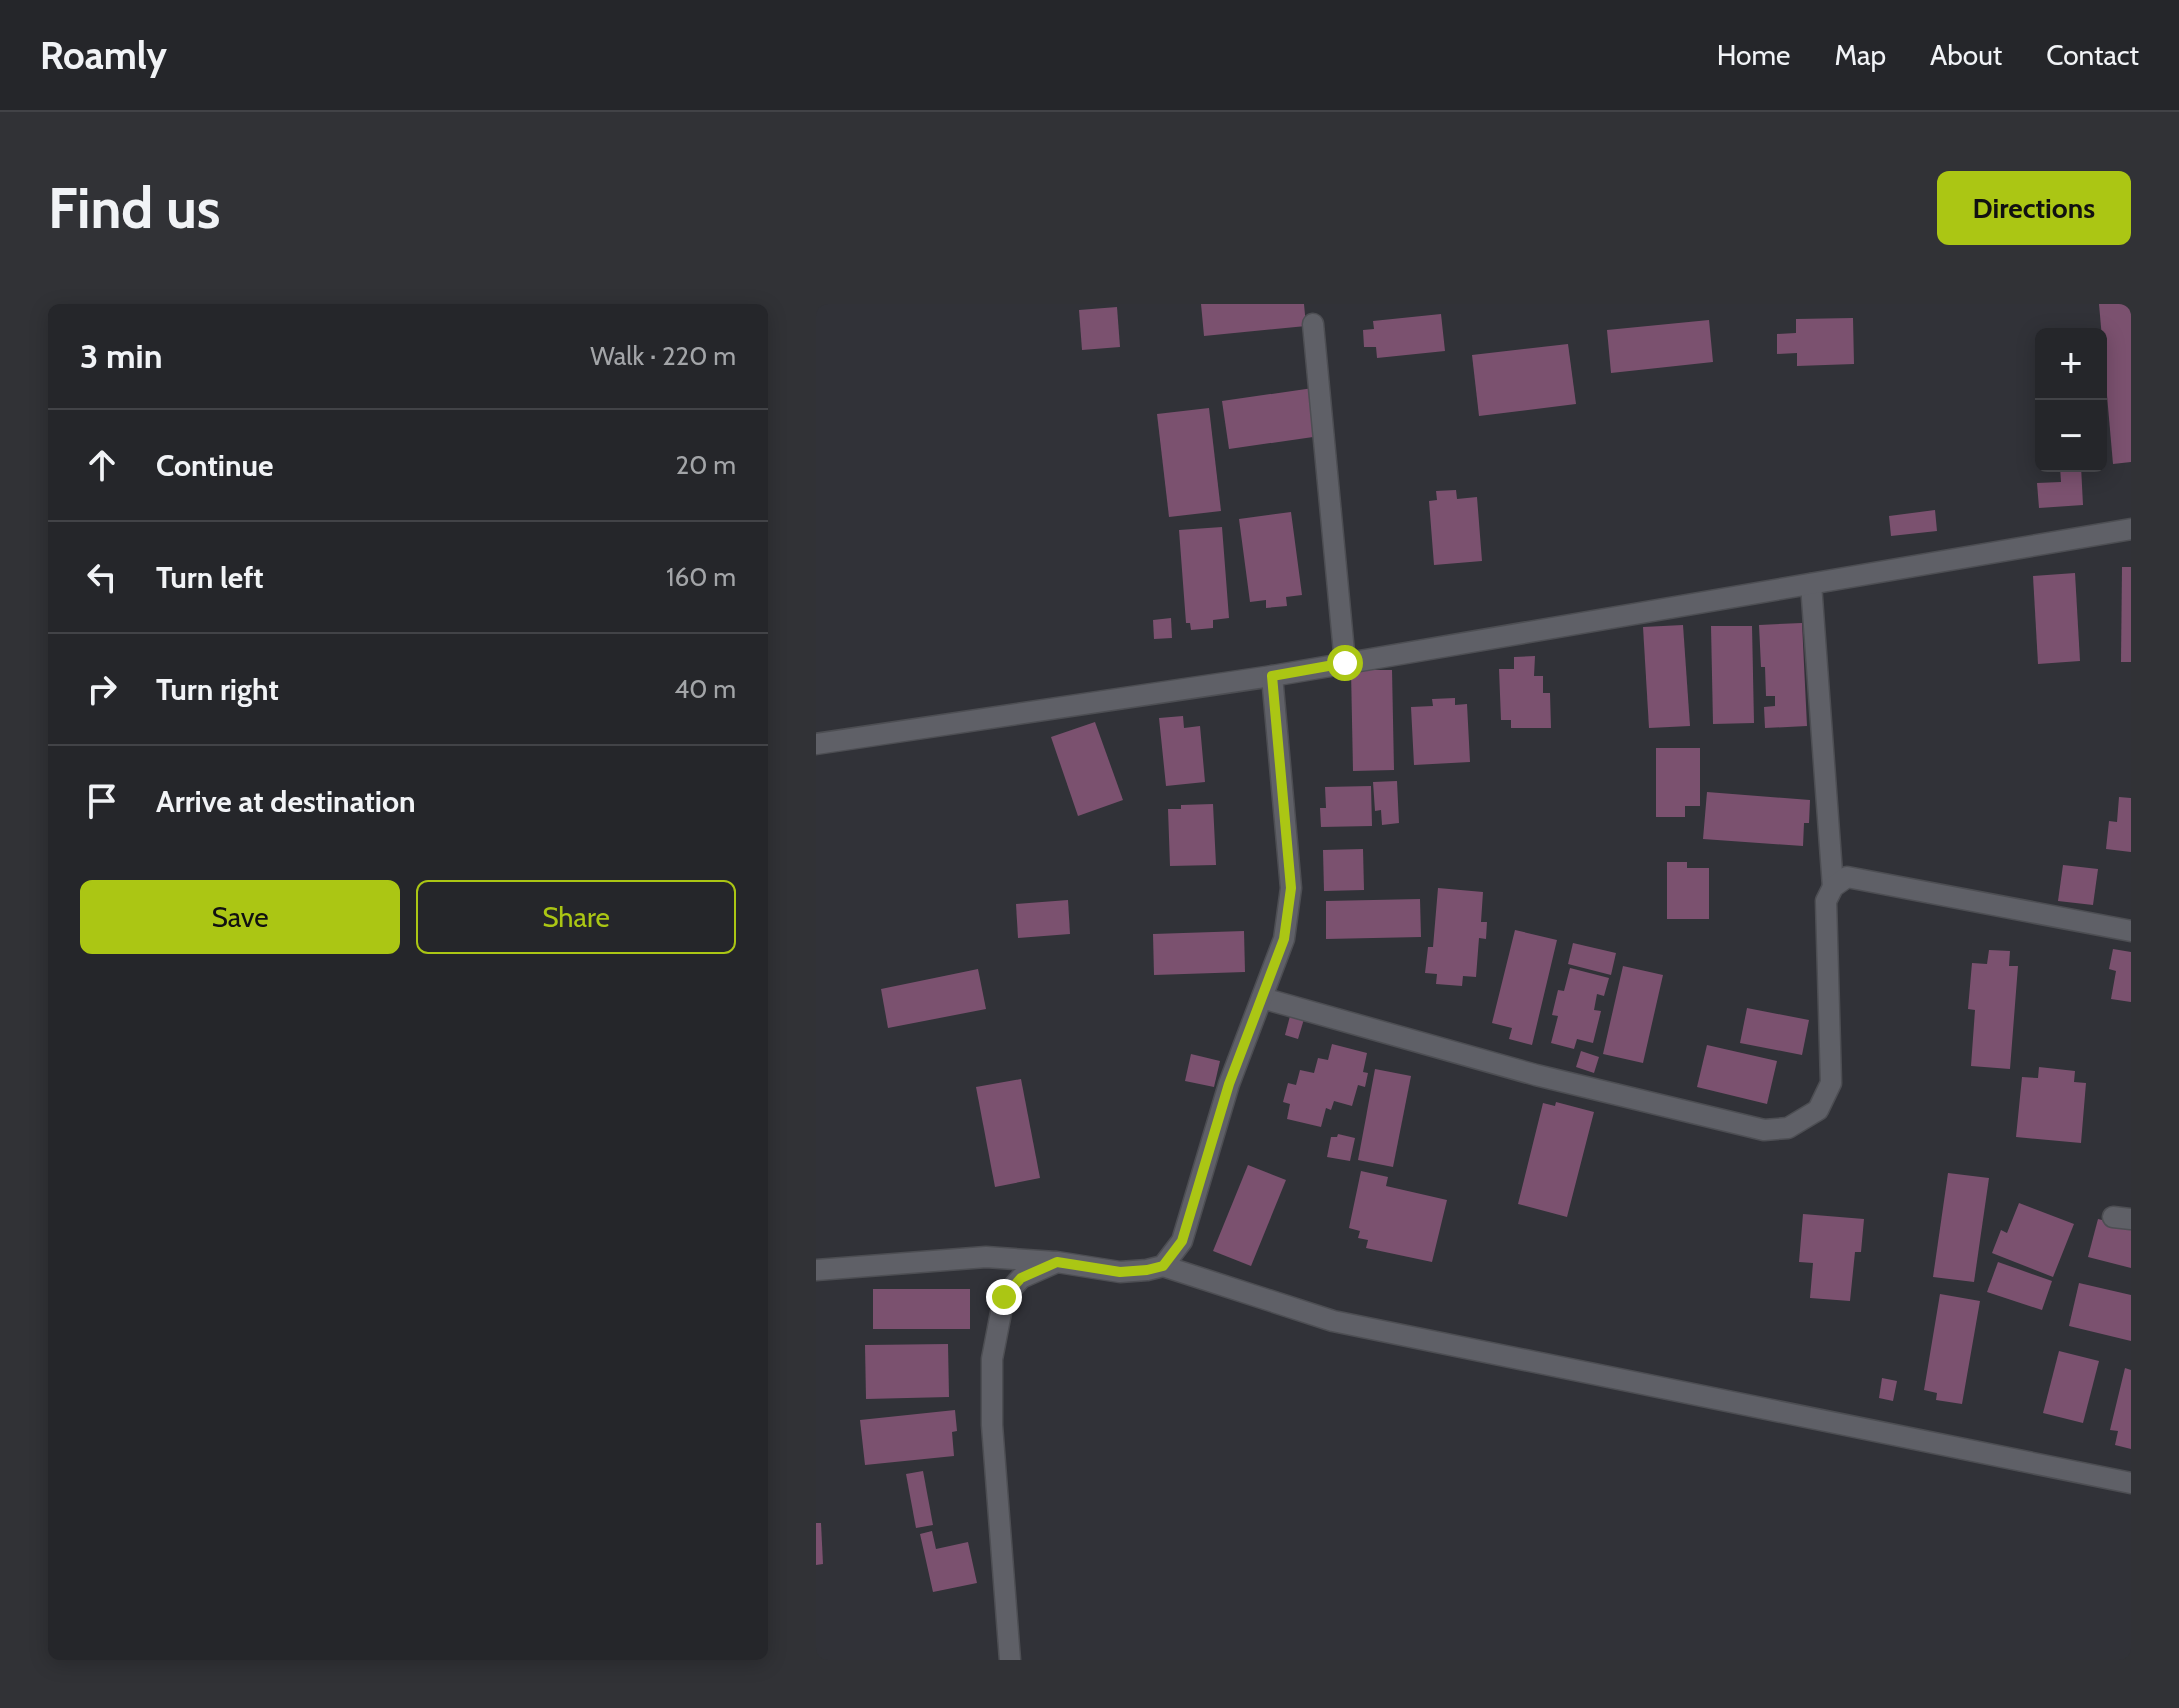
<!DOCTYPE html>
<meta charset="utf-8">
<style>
:root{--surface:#25262a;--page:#313236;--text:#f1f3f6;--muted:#a3a5a8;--line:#424347;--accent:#abc614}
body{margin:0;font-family:Cabin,sans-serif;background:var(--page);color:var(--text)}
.controls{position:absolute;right:24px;top:24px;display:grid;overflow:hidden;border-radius:12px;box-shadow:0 4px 20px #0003}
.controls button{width:72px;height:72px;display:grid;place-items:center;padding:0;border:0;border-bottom:2px solid var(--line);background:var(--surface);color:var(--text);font:40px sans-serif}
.stop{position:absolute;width:24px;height:24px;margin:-18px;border:6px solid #abc614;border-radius:50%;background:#fff}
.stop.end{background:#abc614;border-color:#fff;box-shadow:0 2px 8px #0008}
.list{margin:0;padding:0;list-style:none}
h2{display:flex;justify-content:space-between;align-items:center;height:104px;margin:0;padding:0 32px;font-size:34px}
h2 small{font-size:26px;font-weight:400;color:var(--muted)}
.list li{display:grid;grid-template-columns:52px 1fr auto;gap:24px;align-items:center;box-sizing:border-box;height:112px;padding:0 32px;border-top:2px solid var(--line)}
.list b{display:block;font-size:30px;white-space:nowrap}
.list em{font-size:26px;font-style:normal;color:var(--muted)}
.actions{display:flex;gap:16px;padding:24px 32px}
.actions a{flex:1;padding:18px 0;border:2px solid var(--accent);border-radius:12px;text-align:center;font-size:28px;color:var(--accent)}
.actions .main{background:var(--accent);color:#111}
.icon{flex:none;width:44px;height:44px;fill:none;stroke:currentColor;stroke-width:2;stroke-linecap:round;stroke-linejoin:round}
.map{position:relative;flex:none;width:1315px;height:1356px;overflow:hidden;border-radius:12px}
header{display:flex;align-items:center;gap:48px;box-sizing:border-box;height:112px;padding:0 40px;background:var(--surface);border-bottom:2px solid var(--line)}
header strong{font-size:38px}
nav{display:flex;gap:44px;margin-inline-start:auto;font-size:28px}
.intro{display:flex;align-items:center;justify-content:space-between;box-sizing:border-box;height:192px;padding:0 48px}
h1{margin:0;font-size:56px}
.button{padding:20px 36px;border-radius:12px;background:var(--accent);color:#111;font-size:28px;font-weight:700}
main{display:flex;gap:48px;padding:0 48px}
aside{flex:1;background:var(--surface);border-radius:12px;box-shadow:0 4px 20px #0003}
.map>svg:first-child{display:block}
.building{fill:#7b516f}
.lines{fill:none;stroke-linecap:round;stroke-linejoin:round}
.minor-casing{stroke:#4d4e53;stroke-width:23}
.minor{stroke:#5f6067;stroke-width:20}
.route{stroke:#abc614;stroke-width:10}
</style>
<header>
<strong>Roamly</strong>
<nav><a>Home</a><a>Map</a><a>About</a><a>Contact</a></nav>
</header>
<div class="intro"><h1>Find us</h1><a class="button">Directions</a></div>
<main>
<aside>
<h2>3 min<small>Walk · 220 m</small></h2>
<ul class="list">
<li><svg class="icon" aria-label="ahead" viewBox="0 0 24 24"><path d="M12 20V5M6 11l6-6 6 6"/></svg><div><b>Continue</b></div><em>20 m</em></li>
<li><svg class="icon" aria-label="left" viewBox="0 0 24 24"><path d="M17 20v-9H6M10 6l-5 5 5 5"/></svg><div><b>Turn left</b></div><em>160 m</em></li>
<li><svg class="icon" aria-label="right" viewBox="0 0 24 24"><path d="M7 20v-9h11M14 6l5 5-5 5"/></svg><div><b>Turn right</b></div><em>40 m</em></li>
<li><svg class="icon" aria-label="arrive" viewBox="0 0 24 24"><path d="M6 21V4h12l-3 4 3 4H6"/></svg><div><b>Arrive at destination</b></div></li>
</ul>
<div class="actions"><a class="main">Save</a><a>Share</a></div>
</aside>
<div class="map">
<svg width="1315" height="1356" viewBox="0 0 1315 1356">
<rect width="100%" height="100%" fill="#313238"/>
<!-- building -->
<g class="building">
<polygon points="385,0 488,0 490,22 388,32"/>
<polygon points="1283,0 1315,0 1315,158 1297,160"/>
<polygon points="301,3 304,43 266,46 263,6"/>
<polygon points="625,10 629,47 561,54 560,43 548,43 547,26 558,25 557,17"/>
<polygon points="1037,14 1038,60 981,62 981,49 961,50 961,30 980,29 980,15"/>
<polygon points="893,16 897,58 795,69 791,26"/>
<polygon points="1265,25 1265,30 1236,30 1235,27"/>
<polygon points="752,40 760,100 663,112 656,51"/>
<polygon points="497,84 504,132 413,145 406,97"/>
<polygon points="393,104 405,207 353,213 341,110"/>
<polygon points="1244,162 1265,162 1267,201 1223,204 1221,179 1245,178"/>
<polygon points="640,186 641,195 661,193 666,257 618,261 613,197 621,196 620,187"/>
<polygon points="1119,206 1121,227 1075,232 1073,212"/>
<polygon points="475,208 486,291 470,293 471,302 450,304 450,296 434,298 423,215"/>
<polygon points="406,223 413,314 397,316 397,324 375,326 374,319 370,319 363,226"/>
<polygon points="1306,263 1315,263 1315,358 1305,358"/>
<polygon points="1259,269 1264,357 1222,360 1217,272"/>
<polygon points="355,314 356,334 338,335 337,316"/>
<polygon points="986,319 991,422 949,424 948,403 959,402 959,392 950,392 949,363 945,363 943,321"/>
<polygon points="867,321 874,422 833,424 827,323"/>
<polygon points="895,322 936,322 938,419 897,420"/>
<polygon points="719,352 718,372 727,372 727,389 734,389 735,424 695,424 695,416 685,416 683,365 698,365 698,353"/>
<polygon points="535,366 576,366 578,466 537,467"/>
<polygon points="639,394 639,401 651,400 654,458 598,461 595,403 617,402 616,395"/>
<polygon points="367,412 368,424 384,422 389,478 350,482 343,414"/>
<polygon points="279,418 307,496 262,512 235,433"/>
<polygon points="840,444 884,444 884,502 869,502 869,513 840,513"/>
<polygon points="581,477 583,519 566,521 565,506 559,507 557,478"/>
<polygon points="555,482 556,522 505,523 504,504 510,504 509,483"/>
<polygon points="891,488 994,496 993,519 988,519 987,542 887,535"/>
<polygon points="1303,493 1315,494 1315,548 1290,545 1293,517 1301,518"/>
<polygon points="397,500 400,561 354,562 352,505 365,505 365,501"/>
<polygon points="547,545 548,586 508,587 507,546"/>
<polygon points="851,558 871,558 871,564 893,564 893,615 851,615"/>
<polygon points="1247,561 1282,565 1277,601 1242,597"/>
<polygon points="622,584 667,588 665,618 671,618 670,635 663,634 660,673 647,672 646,682 620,680 621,670 609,669 612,643 617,643"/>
<polygon points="604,595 605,633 510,635 510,597"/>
<polygon points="252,596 254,630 202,634 200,600"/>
<polygon points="699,626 741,636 716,741 693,735 696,724 676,719"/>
<polygon points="428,627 429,668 338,671 337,630"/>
<polygon points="757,639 800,649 795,671 752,660"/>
<polygon points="1297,645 1315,648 1315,698 1295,695 1300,667 1293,665"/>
<polygon points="1173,646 1194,647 1193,662 1202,662 1194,765 1155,762 1159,706 1152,705 1156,659 1171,660"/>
<polygon points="807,662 847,671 827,759 787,750"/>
<polygon points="754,664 793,674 788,692 781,690 778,706 785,707 777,739 761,735 758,745 735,739 742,712 736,711 742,686 748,687"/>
<polygon points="162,665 170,705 72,724 65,685"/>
<polygon points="931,704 993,716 986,751 924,739"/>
<polygon points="474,712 488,715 482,735 469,731"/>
<polygon points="516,740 551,749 547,768 552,769 549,783 542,781 536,802 518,797 515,806 510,804 505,823 471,815 474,800 467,798 472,779 480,781 484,766 498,769 502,754 512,756"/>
<polygon points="891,741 961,757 951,800 881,783"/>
<polygon points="765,747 783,753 778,769 760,763"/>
<polygon points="375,750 404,757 398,783 369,777"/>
<polygon points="1223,763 1259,767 1258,778 1270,779 1265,839 1200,833 1206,773 1222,774"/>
<polygon points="559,765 595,772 577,863 542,856"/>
<polygon points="205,775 224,874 179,883 160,783"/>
<polygon points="740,798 778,808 751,913 702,900 727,799 739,802"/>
<polygon points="522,830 539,834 534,857 511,853 515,833 521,833"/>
<polygon points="432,861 470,876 435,962 397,947"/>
<polygon points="545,867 572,873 570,882 631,896 616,958 550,944 552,936 542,934 544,927 533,924"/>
<polygon points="1132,869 1173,874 1158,978 1117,973"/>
<polygon points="1203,899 1258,920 1237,973 1176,949 1185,926 1191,929"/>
<polygon points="987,910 1048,915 1045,948 1039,948 1034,997 994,994 997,959 983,958"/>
<polygon points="1282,915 1315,923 1315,964 1272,953"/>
<polygon points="1182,958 1236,977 1226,1006 1171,988"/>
<polygon points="1263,979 1315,991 1315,1037 1253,1022"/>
<rect x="57" y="985" width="97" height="40"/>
<polygon points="1124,990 1164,997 1146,1100 1120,1096 1121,1089 1108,1086"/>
<polygon points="132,1040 133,1093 50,1095 49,1041"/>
<polygon points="1243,1047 1283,1057 1267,1119 1227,1109"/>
<polygon points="1309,1064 1315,1066 1315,1145 1299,1141 1302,1127 1294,1126"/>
<polygon points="1066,1074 1081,1077 1077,1097 1063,1094"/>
<polygon points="139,1106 141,1127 136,1128 138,1152 49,1161 44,1116"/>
<polygon points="107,1167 117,1221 100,1224 90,1170"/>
<polygon points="0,1219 5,1219 7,1260 0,1261"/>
<polygon points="116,1227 120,1245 152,1238 161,1279 117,1288 104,1230"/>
</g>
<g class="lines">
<defs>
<g id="minor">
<polyline points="497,20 529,359"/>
<polyline points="995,280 1017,583"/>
<polyline points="0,440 456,372 1315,225"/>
<polyline points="446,694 720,771 948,826 972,824 1002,806 1015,779 1010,597 1017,583 1031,573 1315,627"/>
<polyline points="1297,913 1315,915"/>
<polyline points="347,962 517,1017 1315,1179"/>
<polyline points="0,966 170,953 239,958"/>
<polyline points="194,1356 176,1121 176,1055 188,993 205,974 241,958 304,968 331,966 347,962 366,937 413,780 468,635 475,584 456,372"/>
</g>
</defs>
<!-- minor casing -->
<use href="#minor" class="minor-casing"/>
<!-- minor -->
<use href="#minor" class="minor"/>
</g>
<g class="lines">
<!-- route -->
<polyline class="route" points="188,993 205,974 241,958 304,968 331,966 347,962 366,937 413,780 468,635 475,584 456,372 529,359"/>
</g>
</svg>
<div class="controls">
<button>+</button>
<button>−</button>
</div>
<div class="stop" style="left:529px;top:359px"></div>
<div class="stop end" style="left:188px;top:993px"></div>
</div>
</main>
